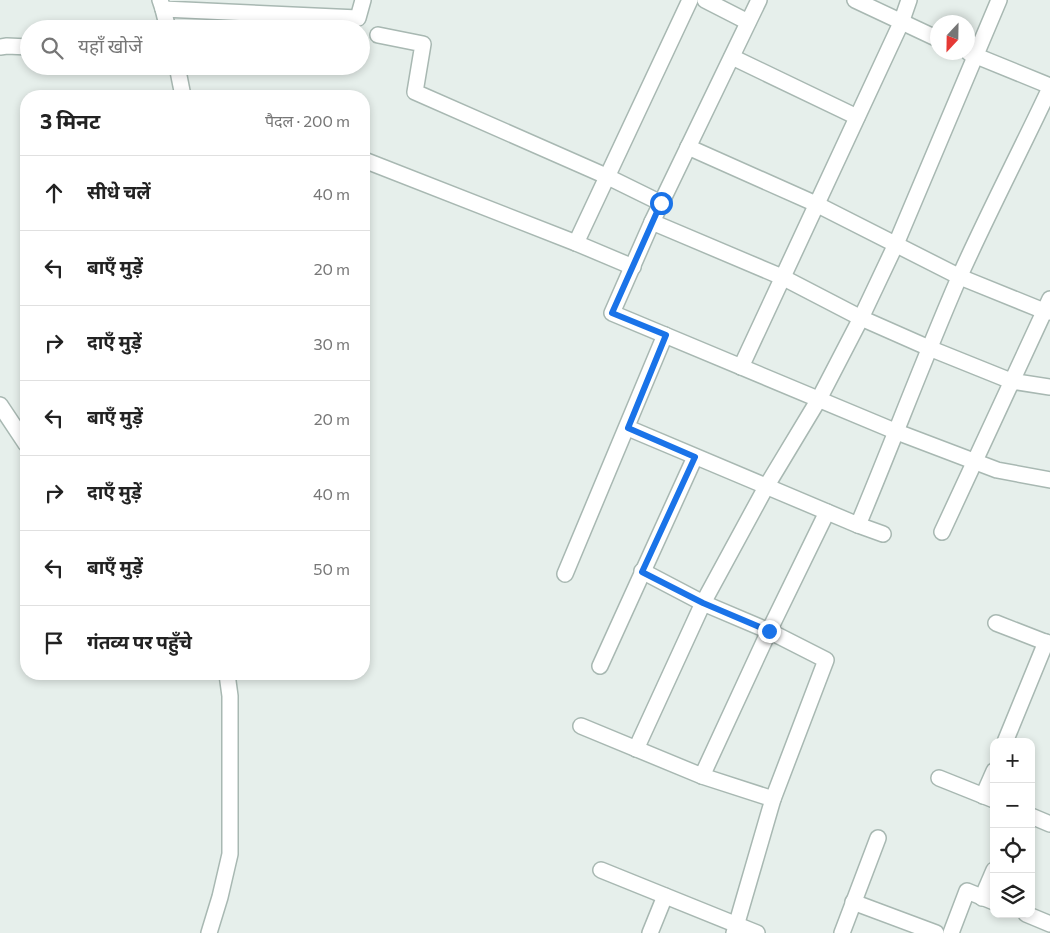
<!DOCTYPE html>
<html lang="hi">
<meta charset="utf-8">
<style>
:root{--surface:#fff;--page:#f2f2f2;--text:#222;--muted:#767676;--line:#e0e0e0}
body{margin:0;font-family:Commissioner,"Noto Sans Devanagari",sans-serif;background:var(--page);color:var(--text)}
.controls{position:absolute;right:15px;bottom:15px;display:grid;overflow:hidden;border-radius:10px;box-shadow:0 2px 8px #0003}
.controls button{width:45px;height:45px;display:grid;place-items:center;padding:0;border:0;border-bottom:1px solid var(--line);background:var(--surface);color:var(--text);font:25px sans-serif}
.compass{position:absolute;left:930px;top:15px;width:45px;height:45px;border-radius:50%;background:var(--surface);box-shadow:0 2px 8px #0003;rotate:202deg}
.stop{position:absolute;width:15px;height:15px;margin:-11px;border:4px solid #1a73e8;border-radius:50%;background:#fff}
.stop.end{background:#1a73e8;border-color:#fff;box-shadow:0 1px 5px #0008}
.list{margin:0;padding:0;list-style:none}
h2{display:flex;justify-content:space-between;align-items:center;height:65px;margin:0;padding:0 20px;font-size:21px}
h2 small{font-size:16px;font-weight:400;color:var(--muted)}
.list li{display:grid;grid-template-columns:32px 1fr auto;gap:15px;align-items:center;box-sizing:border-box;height:75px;padding:0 20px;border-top:1px solid var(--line)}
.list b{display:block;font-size:19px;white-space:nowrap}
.list em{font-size:16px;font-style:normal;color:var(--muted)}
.icon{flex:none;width:28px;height:28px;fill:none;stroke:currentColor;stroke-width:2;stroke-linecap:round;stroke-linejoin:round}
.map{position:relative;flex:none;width:1050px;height:933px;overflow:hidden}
.search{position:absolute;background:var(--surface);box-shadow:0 2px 8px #0003;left:20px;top:20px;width:350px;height:55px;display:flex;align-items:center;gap:12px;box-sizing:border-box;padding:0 18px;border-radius:28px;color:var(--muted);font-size:19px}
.panel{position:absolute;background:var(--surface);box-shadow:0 2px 8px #0003;left:20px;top:90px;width:350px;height:590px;border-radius:20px}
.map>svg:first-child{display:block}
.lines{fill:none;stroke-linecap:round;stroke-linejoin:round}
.street-casing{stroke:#a8b8b2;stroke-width:18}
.street{stroke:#fff;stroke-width:15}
.route{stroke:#1a73e8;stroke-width:6}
</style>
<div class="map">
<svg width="1050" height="933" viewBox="0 0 1050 933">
<rect width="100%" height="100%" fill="#e6efeb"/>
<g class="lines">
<defs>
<g id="street">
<polyline points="160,0 163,9 358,18 363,0"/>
<polyline points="705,0 748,22"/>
<polyline points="759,0 652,222 612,313 897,432 997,470 1050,480"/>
<polyline points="855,0 938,39"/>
<polyline points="163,9 168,29"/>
<polyline points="378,35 423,44 415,92 606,176 661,203"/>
<polyline points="0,47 7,46 29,47"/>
<polyline points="969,53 1050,86"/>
<polyline points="732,57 857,117"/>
<polyline points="177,66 183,96"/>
<polyline points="688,147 816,204 960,277 1044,311 1050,312"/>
<polyline points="364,160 576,243 633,267"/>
<polyline points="652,222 782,277 861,318 929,348 1011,381 1050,387"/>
<polyline points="576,243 690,0"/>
<polyline points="741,367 901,23 909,0"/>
<polyline points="0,405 26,444"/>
<polyline points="628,428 858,525 883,534"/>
<path d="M858,525C892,444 923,361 958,280C987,215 1020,152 1050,88"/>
<polyline points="942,532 1050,299"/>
<polyline points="642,571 703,603 769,631 826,660 773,799 734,933"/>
<polyline points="565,574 665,335"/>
<polyline points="996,623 1050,644"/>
<polyline points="600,666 695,457"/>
<polyline points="581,726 702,776 773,799"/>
<polyline points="1005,742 1046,642"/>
<polyline points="636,749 703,603 766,487 819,399 861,318 896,244 999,0"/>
<polyline points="702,776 769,631 827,512"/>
<polyline points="939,778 994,800"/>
<polyline points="983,796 994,771"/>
<polyline points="1031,816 1050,824"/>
<polyline points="601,870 757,933"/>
<polyline points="982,898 994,870"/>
<polyline points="853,902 936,933"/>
<polyline points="1026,914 1050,924"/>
<polyline points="209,933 220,897 230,854 230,696 227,674"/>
<polyline points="650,933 665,896"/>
<polyline points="842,933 878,838"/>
<polyline points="951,933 967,891 994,902"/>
</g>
</defs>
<!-- street casing -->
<use href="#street" class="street-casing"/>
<!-- street -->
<use href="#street" class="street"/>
</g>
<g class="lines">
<!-- route -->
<polyline class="route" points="661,203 612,313 666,335 628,428 695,457 642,572 703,603 769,631"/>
</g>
</svg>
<div class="controls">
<button>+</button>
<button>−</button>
<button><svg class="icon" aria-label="locate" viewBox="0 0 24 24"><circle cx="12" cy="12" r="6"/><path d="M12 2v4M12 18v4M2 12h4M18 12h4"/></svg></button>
<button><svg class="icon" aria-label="layers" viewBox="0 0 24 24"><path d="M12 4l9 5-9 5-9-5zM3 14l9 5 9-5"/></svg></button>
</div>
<svg class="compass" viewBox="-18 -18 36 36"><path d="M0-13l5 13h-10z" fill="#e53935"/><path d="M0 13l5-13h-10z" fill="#767676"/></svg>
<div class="stop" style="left:661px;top:203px"></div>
<div class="stop end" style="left:769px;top:631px"></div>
<div class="search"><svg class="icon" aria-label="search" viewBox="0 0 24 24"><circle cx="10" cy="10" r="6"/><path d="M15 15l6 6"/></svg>यहाँ खोजें</div>
<section class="panel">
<h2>3 मिनट<small>पैदल · 200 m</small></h2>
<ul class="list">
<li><svg class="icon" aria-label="ahead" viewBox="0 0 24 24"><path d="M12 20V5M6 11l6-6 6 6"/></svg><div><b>सीधे चलें</b></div><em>40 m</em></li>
<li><svg class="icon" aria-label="left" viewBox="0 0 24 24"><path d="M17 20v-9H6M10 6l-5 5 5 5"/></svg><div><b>बाएँ मुड़ें</b></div><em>20 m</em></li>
<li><svg class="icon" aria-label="right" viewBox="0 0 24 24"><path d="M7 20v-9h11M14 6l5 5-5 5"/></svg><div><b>दाएँ मुड़ें</b></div><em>30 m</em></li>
<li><svg class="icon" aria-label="left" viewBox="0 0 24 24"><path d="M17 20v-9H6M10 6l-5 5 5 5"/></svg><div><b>बाएँ मुड़ें</b></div><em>20 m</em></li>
<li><svg class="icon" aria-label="right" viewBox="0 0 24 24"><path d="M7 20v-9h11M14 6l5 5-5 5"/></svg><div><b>दाएँ मुड़ें</b></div><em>40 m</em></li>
<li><svg class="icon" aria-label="left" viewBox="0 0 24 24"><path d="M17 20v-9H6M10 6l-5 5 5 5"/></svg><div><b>बाएँ मुड़ें</b></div><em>50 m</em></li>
<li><svg class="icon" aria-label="arrive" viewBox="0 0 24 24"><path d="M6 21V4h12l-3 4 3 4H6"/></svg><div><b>गंतव्य पर पहुँचे</b></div></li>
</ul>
</section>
</div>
